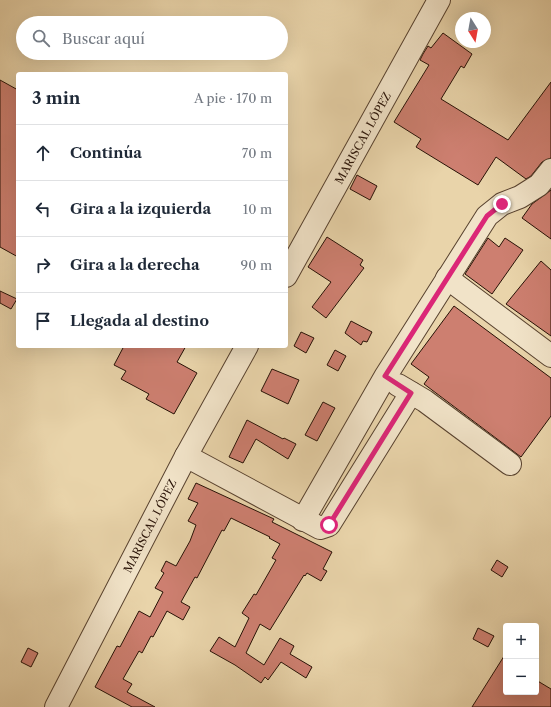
<!DOCTYPE html>
<html lang="es">
<meta charset="utf-8">
<style>
:root{--surface:#fff;--page:#f6f6f7;--text:#1f2937;--muted:#747a83;--line:#e0e1e3}
body{margin:0;font-family:"Libre Caslon Text",serif;background:var(--page);color:var(--text)}
.controls{position:absolute;right:12px;bottom:12px;display:grid;overflow:hidden;border-radius:4px;box-shadow:0 4px 16px #0002}
.controls button{width:36px;height:36px;display:grid;place-items:center;padding:0;border:0;border-bottom:1px solid var(--line);background:var(--surface);color:var(--text);font:20px sans-serif}
.compass{position:absolute;left:455px;top:12px;width:36px;height:36px;border-radius:50%;background:var(--surface);box-shadow:0 4px 16px #0002;rotate:169deg}
.stop{position:absolute;width:12px;height:12px;margin:-9px;border:3px solid #db2777;border-radius:50%;background:#fff}
.stop.end{background:#db2777;border-color:#fff;box-shadow:0 1px 4px #0008}
.list{margin:0;padding:0;list-style:none}
h2{display:flex;justify-content:space-between;align-items:center;height:52px;margin:0;padding:0 16px;font-size:17px}
h2 small{font-size:13px;font-weight:400;color:var(--muted)}
.list li{display:grid;grid-template-columns:26px 1fr auto;gap:12px;align-items:center;box-sizing:border-box;height:56px;padding:0 16px;border-top:1px solid var(--line)}
.list b{display:block;font-size:15px;white-space:nowrap}
.list em{font-size:13px;font-style:normal;color:var(--muted)}
.icon{flex:none;width:22px;height:22px;fill:none;stroke:currentColor;stroke-width:2;stroke-linecap:round;stroke-linejoin:round}
.map{position:relative;flex:none;width:551px;height:707px;overflow:hidden}
.search{position:absolute;background:var(--surface);box-shadow:0 4px 16px #0002;left:16px;top:16px;width:272px;height:44px;display:flex;align-items:center;gap:10px;box-sizing:border-box;padding:0 14px;border-radius:22px;color:var(--muted);font-size:15px}
.panel{position:absolute;background:var(--surface);box-shadow:0 4px 16px #0002;left:16px;top:72px;width:272px;height:276px;border-radius:4px}
.map>svg:first-child{display:block}
.building{fill:#cd7f70;stroke:#271106}
.lines{fill:none;stroke-linecap:round;stroke-linejoin:round}
.minor-casing{stroke:#58422f;stroke-width:24}
.minor{stroke:#f1e3c8;stroke-width:22}
.route{stroke:#db2777;stroke-width:5}
.labels{text-anchor:middle;stroke-width:4;stroke-linejoin:round;paint-order:stroke}
.street-label{font-size:11px;fill:#271106;stroke:#f1e3c8}
</style>
<div class="map">
<svg width="551" height="707" viewBox="0 0 551 707">
<rect width="100%" height="100%" fill="#e9d4aa"/>
<filter id="stains"><feTurbulence type="fractalNoise" baseFrequency=".005" numOctaves="4"/><feColorMatrix values="0 0 0 0 .2 0 0 0 0 .09 0 0 0 0 .02 0 0 0 .5 -.17"/></filter>
<radialGradient id="worn" r=".72"><stop offset=".6" stop-color="#630" stop-opacity="0"/><stop offset="1" stop-color="#630" stop-opacity=".3"/></radialGradient>
<!-- building -->
<g class="building">
<polygon points="443,33 472,54 464,68 461,66 441,99 508,140 551,82 551,158 542,162 531,176 526,179 496,157 478,185 416,147 421,139 394,122 429,65 420,60 423,54 428,46 431,48"/>
<polygon points="0,80 18,90 18,257 0,247"/>
<polygon points="357,175 377,186 370,200 350,189"/>
<polygon points="551,190 551,239 522,218 532,204"/>
<polygon points="327,237 363,260 360,265 364,268 326,318 312,307 331,282 308,267"/>
<polygon points="488,238 499,247 505,238 523,250 492,294 465,274"/>
<polygon points="541,261 551,270 551,336 506,304"/>
<polygon points="0,291 17,299 11,309 0,303"/>
<polygon points="454,306 551,378 551,416 521,457 424,384 429,377 411,364"/>
<polygon points="351,321 372,332 367,342 363,341 361,345 345,333"/>
<polygon points="301,332 314,338 306,353 294,346"/>
<polygon points="124,346 186,346 177,362 197,373 174,414 146,399 149,394 121,379 126,371 114,365"/>
<polygon points="335,350 346,356 338,371 327,365"/>
<polygon points="272,369 299,380 288,404 261,391"/>
<polygon points="323,402 335,408 317,441 305,435"/>
<polygon points="247,420 283,439 284,438 296,444 288,459 256,439 243,463 229,457"/>
<polygon points="196,483 274,519 272,522 332,552 323,569 327,571 321,581 307,573 305,576 304,575 270,630 260,624 246,653 264,665 280,638 294,646 290,654 312,667 306,678 281,662 268,680 265,677 261,683 235,665 210,651 219,637 235,647 249,618 242,613 254,594 256,595 276,560 272,558 280,544 269,538 270,537 231,518 224,531 222,530 197,578 195,577 181,602 190,607 183,620 167,611 153,637 151,636 142,653 139,651 123,679 132,684 127,692 155,707 132,707 95,687 117,646 120,647 139,611 150,617 163,592 155,588 164,573 161,571 166,561 176,566 190,541 196,525 188,521 198,503 188,499"/>
<polygon points="497,560 508,567 502,577 491,570"/>
<polygon points="478,628 494,636 488,647 473,639"/>
<polygon points="28,648 38,653 31,667 21,662"/>
<polygon points="506,653 506,692 536,692 536,680 551,689 551,707 472,707"/>
</g>
<g class="lines">
<defs>
<g id="minor">
<polyline points="286,276 439,0"/>
<polyline points="447,278 551,356"/>
<polyline points="398,385 425,401 510,464"/>
<polyline points="186,456 320,528 329,525 411,393"/>
<polyline points="303,520 385,377 487,216 502,204 520,197 539,185 551,170"/>
<polyline points="56,707 186,456 247,346"/>
</g>
</defs>
<!-- minor casing -->
<use href="#minor" class="minor-casing"/>
<!-- minor -->
<use href="#minor" class="minor"/>
</g>
<g class="lines">
<!-- route -->
<polyline class="route" points="329,525 411,393 385,376 487,216 502,204"/>
</g>
<g class="labels">
<!-- street labels -->
<g class="street-label">
<text transform="translate(363 138) rotate(-61)" y="4">MARISCAL LÓPEZ</text>
<text transform="translate(150 526) rotate(-63)" y="4">MARISCAL LÓPEZ</text>
</g>
</g>
<rect width="100%" height="100%" filter="url(#stains)"/>
<rect width="100%" height="100%" fill="url(#worn)"/>
</svg>
<div class="controls">
<button>+</button>
<button>−</button>
</div>
<svg class="compass" viewBox="-18 -18 36 36"><path d="M0-13l5 13h-10z" fill="#e53935"/><path d="M0 13l5-13h-10z" fill="#747a83"/></svg>
<div class="stop" style="left:329px;top:525px"></div>
<div class="stop end" style="left:502px;top:204px"></div>
<div class="search"><svg class="icon" aria-label="search" viewBox="0 0 24 24"><circle cx="10" cy="10" r="6"/><path d="M15 15l6 6"/></svg>Buscar aquí</div>
<section class="panel">
<h2>3 min<small>A pie · 170 m</small></h2>
<ul class="list">
<li><svg class="icon" aria-label="ahead" viewBox="0 0 24 24"><path d="M12 20V5M6 11l6-6 6 6"/></svg><div><b>Continúa</b></div><em>70 m</em></li>
<li><svg class="icon" aria-label="left" viewBox="0 0 24 24"><path d="M17 20v-9H6M10 6l-5 5 5 5"/></svg><div><b>Gira a la izquierda</b></div><em>10 m</em></li>
<li><svg class="icon" aria-label="right" viewBox="0 0 24 24"><path d="M7 20v-9h11M14 6l5 5-5 5"/></svg><div><b>Gira a la derecha</b></div><em>90 m</em></li>
<li><svg class="icon" aria-label="arrive" viewBox="0 0 24 24"><path d="M6 21V4h12l-3 4 3 4H6"/></svg><div><b>Llegada al destino</b></div></li>
</ul>
</section>
</div>
